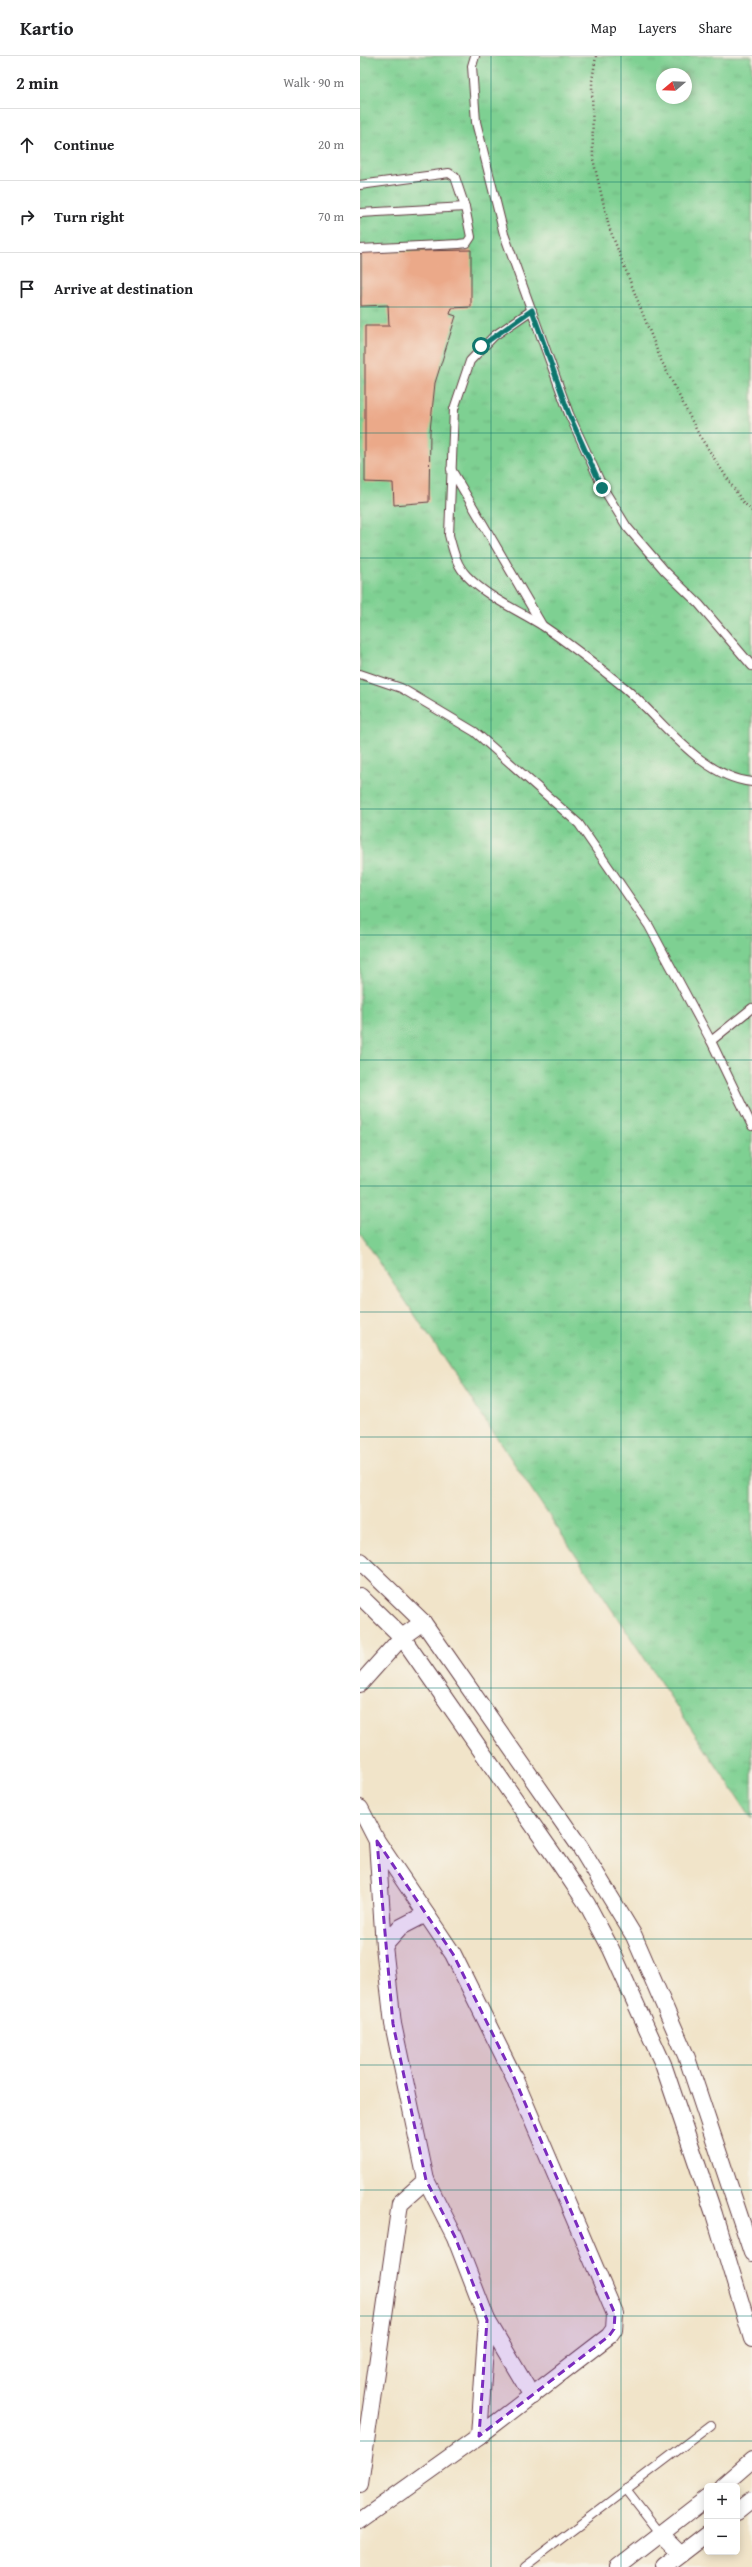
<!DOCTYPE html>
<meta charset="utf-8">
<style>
:root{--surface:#fff;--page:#f6f6f6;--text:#202124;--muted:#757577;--line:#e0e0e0}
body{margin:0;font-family:"Gentium Book Plus",serif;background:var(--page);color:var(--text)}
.controls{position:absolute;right:12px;bottom:12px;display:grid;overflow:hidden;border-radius:6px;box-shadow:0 2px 10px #0003}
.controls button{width:36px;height:36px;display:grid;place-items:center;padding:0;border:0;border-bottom:1px solid var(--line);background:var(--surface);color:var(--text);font:20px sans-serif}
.compass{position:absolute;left:296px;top:12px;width:36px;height:36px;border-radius:50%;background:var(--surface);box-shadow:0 2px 10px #0003;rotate:251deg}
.stop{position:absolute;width:12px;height:12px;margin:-9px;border:3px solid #0f766e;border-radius:50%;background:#fff}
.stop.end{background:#0f766e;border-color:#fff;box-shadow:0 1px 4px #0008}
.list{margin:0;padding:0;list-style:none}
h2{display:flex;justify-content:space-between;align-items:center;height:52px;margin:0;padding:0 16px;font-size:17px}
h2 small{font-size:13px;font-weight:400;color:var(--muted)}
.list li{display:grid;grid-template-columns:26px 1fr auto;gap:12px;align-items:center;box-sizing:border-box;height:72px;padding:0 16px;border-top:1px solid var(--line)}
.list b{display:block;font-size:15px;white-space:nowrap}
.list em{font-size:13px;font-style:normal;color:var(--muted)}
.icon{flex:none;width:22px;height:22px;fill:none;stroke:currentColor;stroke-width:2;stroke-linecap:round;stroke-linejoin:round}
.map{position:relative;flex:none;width:392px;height:2511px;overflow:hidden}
header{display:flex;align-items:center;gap:24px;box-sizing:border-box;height:56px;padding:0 20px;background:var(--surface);border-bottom:1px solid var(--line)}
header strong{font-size:19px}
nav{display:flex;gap:22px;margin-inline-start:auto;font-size:14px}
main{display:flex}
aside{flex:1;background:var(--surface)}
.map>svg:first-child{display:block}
.grass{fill:url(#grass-tufts);stroke:#64785e;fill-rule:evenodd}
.building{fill:#eba989}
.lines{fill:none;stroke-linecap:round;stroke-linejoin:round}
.service-casing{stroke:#633d43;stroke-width:10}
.minor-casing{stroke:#633d43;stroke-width:18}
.path{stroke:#633d43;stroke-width:2.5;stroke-dasharray:1 3;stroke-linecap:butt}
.service{stroke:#fff;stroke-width:8}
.minor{stroke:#fff;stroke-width:16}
.route{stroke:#0f766e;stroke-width:5}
.marked{fill:#7b2cbf;fill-opacity:0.2;stroke:#7b2cbf;stroke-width:3;stroke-dasharray:8 5;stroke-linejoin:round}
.grid{fill:none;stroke:#0f766e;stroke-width:1;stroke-opacity:0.55}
</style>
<header>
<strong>Kartio</strong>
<nav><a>Map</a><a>Layers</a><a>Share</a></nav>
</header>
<main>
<aside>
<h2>2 min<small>Walk · 90 m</small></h2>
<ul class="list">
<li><svg class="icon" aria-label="ahead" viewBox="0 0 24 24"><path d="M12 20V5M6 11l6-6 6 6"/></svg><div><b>Continue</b></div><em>20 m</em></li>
<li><svg class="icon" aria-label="right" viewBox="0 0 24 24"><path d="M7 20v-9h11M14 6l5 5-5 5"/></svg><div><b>Turn right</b></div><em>70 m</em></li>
<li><svg class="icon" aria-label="arrive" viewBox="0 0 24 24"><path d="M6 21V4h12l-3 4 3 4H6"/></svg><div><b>Arrive at destination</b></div></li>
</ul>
</aside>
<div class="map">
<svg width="392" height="2511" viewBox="0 0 392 2511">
<defs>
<pattern id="grass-tufts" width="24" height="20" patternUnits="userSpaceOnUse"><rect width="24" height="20" fill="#7ed092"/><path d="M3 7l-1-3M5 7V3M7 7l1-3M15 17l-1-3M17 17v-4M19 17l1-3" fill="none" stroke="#6eb27e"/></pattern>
</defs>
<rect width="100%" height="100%" fill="#f7f3e8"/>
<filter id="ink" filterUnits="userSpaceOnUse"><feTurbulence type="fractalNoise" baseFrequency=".025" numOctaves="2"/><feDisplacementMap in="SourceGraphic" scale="8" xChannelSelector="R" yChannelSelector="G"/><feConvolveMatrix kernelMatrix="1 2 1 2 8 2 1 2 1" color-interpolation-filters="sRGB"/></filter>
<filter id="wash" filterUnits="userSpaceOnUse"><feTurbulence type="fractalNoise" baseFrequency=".012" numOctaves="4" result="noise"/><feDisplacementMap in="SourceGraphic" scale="16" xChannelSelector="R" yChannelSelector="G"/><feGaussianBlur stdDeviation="0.9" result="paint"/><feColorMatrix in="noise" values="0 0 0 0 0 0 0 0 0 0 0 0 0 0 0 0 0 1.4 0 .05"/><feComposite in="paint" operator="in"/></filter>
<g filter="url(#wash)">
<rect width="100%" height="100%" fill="#f1e4c9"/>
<!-- grass -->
<path class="grass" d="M0,0H392V1763L0,1177ZM302,18H326V42H302Z"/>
<g id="blocks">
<!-- building -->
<polygon class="building" points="111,194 111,251 92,252 90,258 96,260 75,327 70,375 69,446 34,449 33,427 5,426 5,270 29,270 28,249 1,250 1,196"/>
</g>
</g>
<g filter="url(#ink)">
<use href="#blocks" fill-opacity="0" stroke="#633d43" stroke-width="1"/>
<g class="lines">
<defs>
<g id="service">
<polyline points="115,0 112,10 116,66 144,178 209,358 243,432 267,471 305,515 339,548 392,610"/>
<polyline points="0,129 89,117 95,121 105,151"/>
<polyline points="0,157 105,151 111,181 107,187 99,188 0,193"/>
<path d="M172,254L134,280L110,305L94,353L89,479C93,494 96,509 107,520C128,542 158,554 183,570C211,589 239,611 265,632C303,664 339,720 392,726"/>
<polyline points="91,413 182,569"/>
<polyline points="0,618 41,632 115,676 219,768 289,870 351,985 392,1070"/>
<polyline points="351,985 392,952"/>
<polyline points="266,2433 301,2478"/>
<polyline points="164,2511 351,2369"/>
</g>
<g id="minor">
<polyline points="0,1505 63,1566 220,1791 274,1880 327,2002 392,2197"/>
<polyline points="0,1540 42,1581 200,1808 227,1848 251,1893 303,2008 354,2158 392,2283"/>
<polyline points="0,1628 42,1581 63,1566"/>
<polyline points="0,1752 17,1785 93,1898 153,2019 255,2258 254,2273 249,2280 119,2380 0,2465"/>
<polyline points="24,1890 41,1871 66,1858"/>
<polyline points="66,2124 95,2181 127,2264 172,2340"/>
<polyline points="119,2380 127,2264"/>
<polyline points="0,2428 40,2147 66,2124 33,1968 24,1890 17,1786"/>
<polyline points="362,2430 392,2404"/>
<polyline points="377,2456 392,2444"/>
<polyline points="301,2478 321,2498"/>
<polyline points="258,2511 347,2442"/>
<polyline points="304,2511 347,2478"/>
</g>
</defs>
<!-- service casing -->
<use href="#service" class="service-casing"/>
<!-- minor casing -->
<use href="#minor" class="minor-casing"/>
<!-- path -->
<polyline class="path" points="236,0 232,25 233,103 249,171 300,302 339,379 382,445 392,455"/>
<!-- service -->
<use href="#service" class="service"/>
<!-- minor -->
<use href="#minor" class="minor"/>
</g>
</g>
<g class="lines" filter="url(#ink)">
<!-- route -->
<polyline class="route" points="121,290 172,254 209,358 242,432"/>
</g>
<!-- marked area -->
<path class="marked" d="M17,1785L93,1898L153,2019L255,2258L254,2273L249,2280L119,2380L127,2264L95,2181L66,2124L33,1968Z"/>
<!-- grid -->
<path class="grid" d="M131,0V2511M261,0V2511M0,126H392M0,251H392M0,377H392M0,502H392M0,628H392M0,753H392M0,879H392M0,1004H392M0,1130H392M0,1256H392M0,1381H392M0,1507H392M0,1632H392M0,1758H392M0,1883H392M0,2009H392M0,2134H392M0,2260H392M0,2385H392"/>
</svg>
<div class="controls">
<button>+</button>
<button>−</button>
</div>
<svg class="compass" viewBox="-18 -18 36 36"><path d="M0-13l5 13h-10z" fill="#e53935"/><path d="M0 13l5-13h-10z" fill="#757577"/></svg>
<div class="stop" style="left:121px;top:290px"></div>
<div class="stop end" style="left:242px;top:432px"></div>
</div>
</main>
